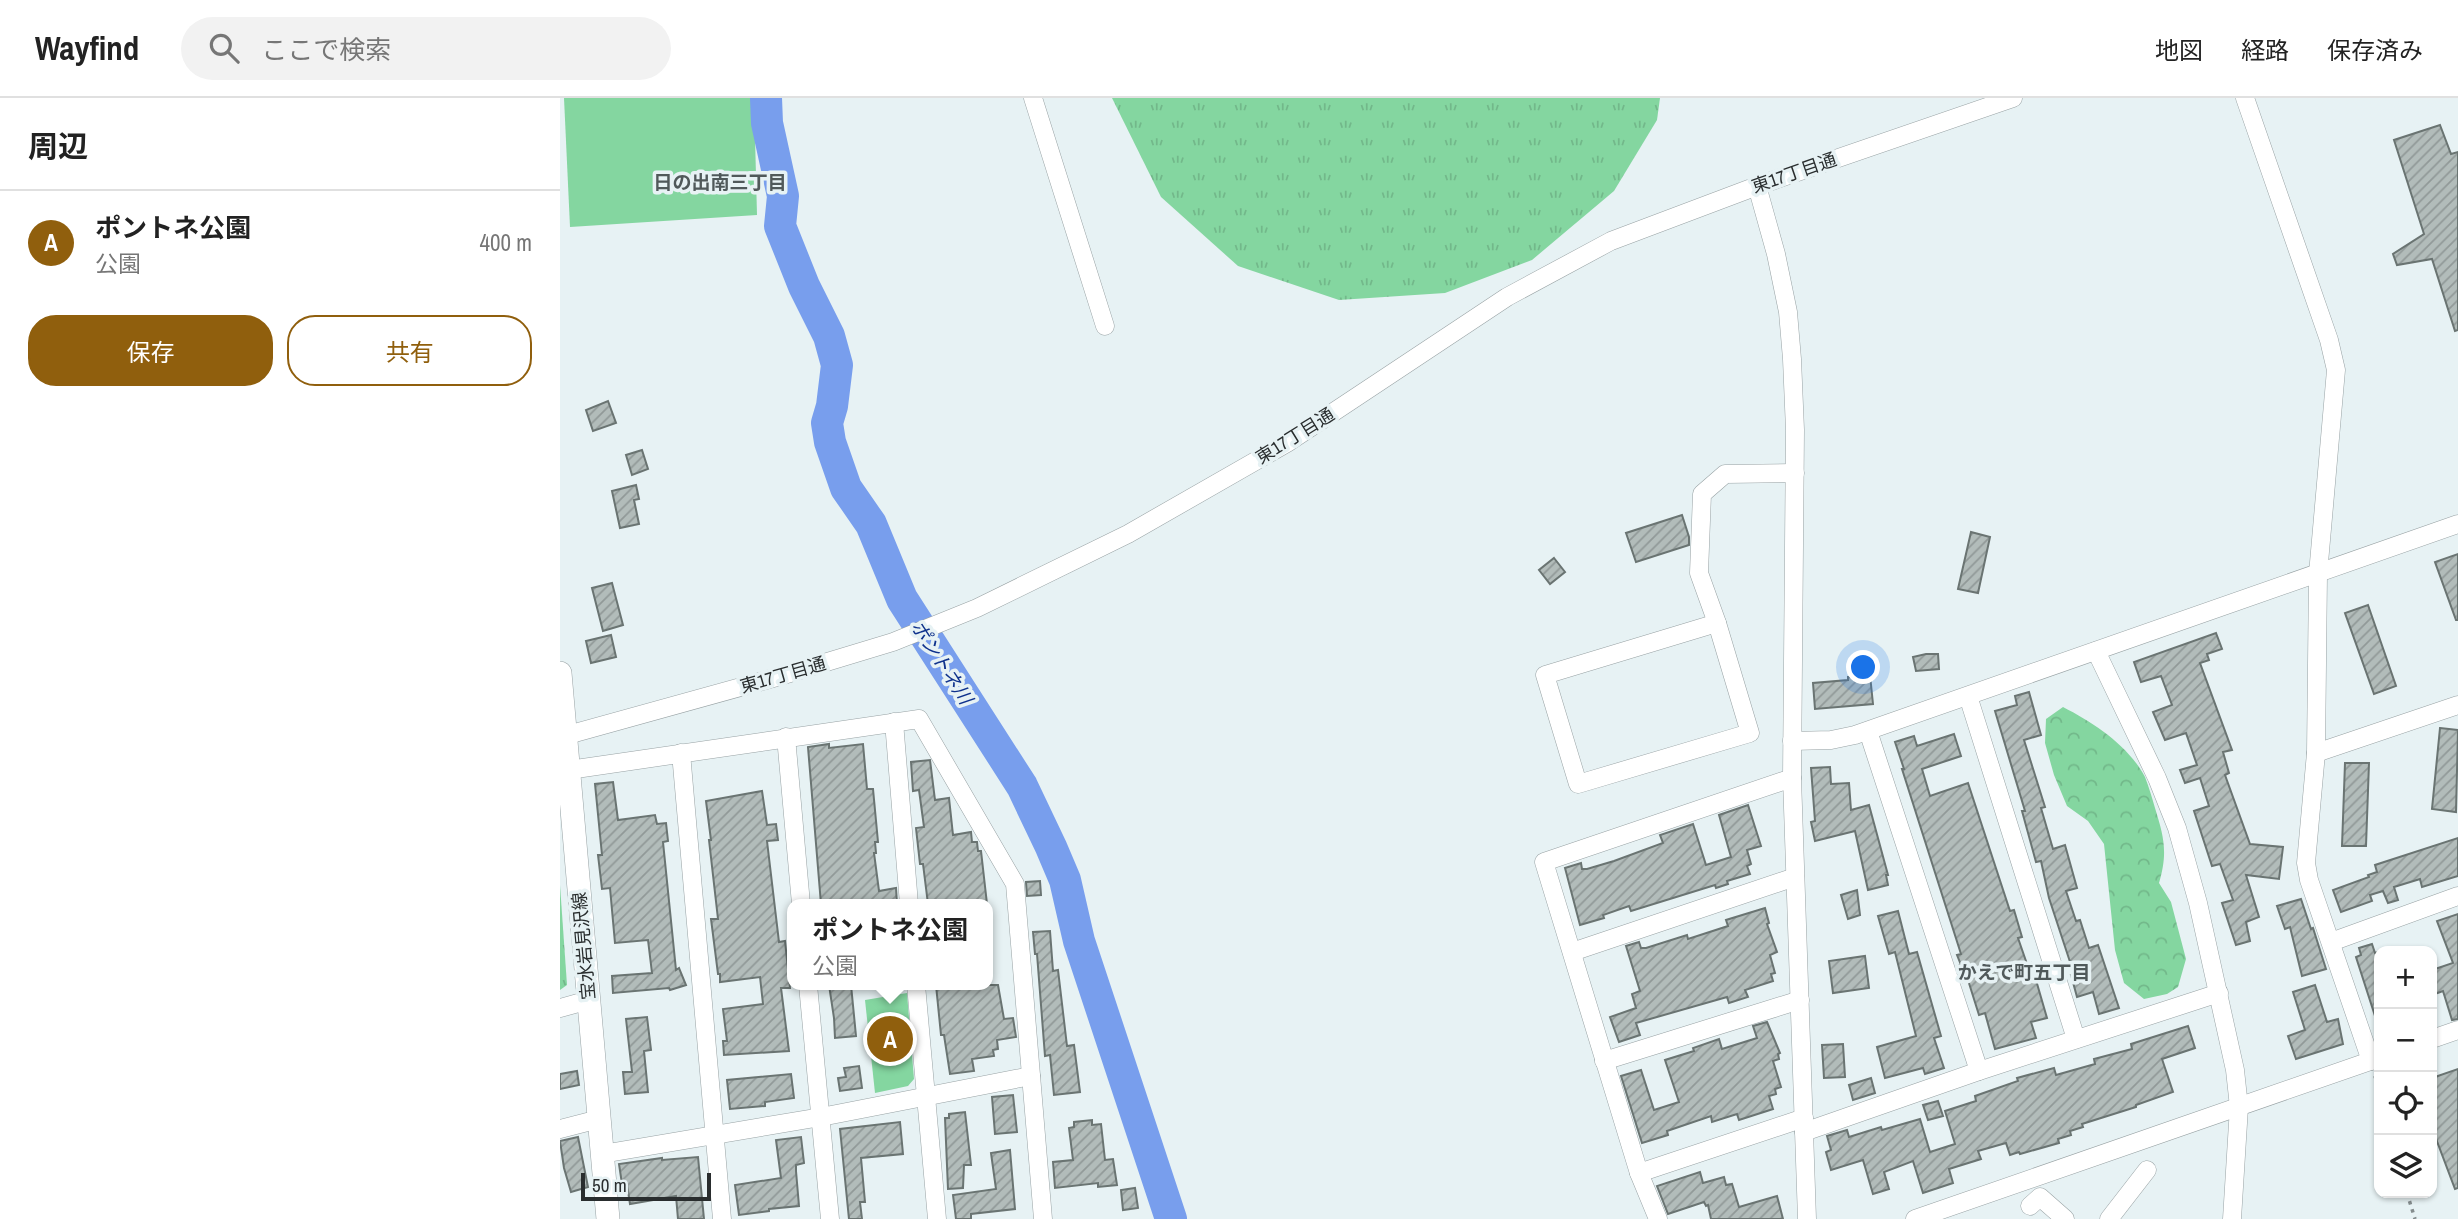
<!DOCTYPE html>
<html lang="ja">
<meta charset="utf-8">
<style>
:root{--surface:#fff;--page:#f2f2f2;--text:#222;--muted:#767676;--line:#e0e0e0;--accent:#905f0d}
body{margin:0;font-family:"Archivo Narrow","Noto Sans JP",sans-serif;background:var(--page);color:var(--text)}
.controls{position:absolute;right:21px;bottom:21px;display:grid;overflow:hidden;border-radius:14px;box-shadow:0 2px 5px #0004}
.controls button{width:63px;height:63px;display:grid;place-items:center;padding:0;border:0;border-bottom:2px solid var(--line);background:var(--surface);color:var(--text);font:35px sans-serif}
.scale{position:absolute;left:21px;bottom:18px;width:130px;box-sizing:border-box;padding-left:7px;border:4px solid #292d2e;border-top:0;font-size:19px;line-height:24px;white-space:nowrap;color:#292d2e;-webkit-text-stroke:5px #e7f2f4;paint-order:stroke}
.you{position:absolute;left:1304px;top:570px;width:24px;height:24px;margin:-18px;border:5px solid #fff;border-radius:50%;background:#1a73e8;box-shadow:0 0 0 10px #1a73e833}
.badge{display:grid;place-items:center;width:46px;height:46px;border-radius:50%;background:var(--accent);color:#fff;font-size:23px;font-weight:700}
.pin{position:absolute;translate:-50% -50%;border:4px solid #fff;box-shadow:0 2px 7px #0006}
.popup{position:absolute;left:227px;top:801px;width:206px;height:91px;box-sizing:border-box;display:grid;place-content:center;border-radius:14px;background:var(--surface);filter:drop-shadow(0 2px 5px #0005);font-size:23px;white-space:nowrap;color:var(--muted)}
.popup b{font-size:26px;color:var(--text)}
.popup::after{content:'';position:absolute;left:50%;top:100%;margin-left:-14px;border:14px solid transparent;border-top-color:var(--surface)}
.list{margin:0;padding:0;list-style:none}
h2{display:flex;justify-content:space-between;align-items:center;height:91px;margin:0;padding:0 28px;font-size:30px}
h2 small{font-size:23px;font-weight:400;color:var(--muted)}
.list li{display:grid;grid-template-columns:46px 1fr auto;gap:21px;align-items:center;box-sizing:border-box;height:105px;padding:0 28px;border-top:2px solid var(--line)}
.list b{display:block;font-size:26px;white-space:nowrap}
.list p{margin:0;font-size:23px;white-space:nowrap;color:var(--muted)}
.list em{font-size:23px;font-style:normal;color:var(--muted)}
.actions{display:flex;gap:14px;padding:21px 28px}
.actions a{flex:1;padding:16px 0;border:2px solid var(--accent);border-radius:28px;text-align:center;font-size:24px;color:var(--accent)}
.actions .main{background:var(--accent);color:#fff}
.icon{flex:none;width:38px;height:38px;fill:none;stroke:currentColor;stroke-width:2;stroke-linecap:round;stroke-linejoin:round}
.map{position:relative;flex:none;width:1898px;height:1121px;overflow:hidden}
header{display:flex;align-items:center;gap:42px;box-sizing:border-box;height:98px;padding:0 35px;background:var(--surface);border-bottom:2px solid var(--line)}
header strong{font-size:33px}
nav{display:flex;gap:38px;margin-inline-start:auto;font-size:24px}
.search{width:490px;height:63px;background:var(--page);display:flex;align-items:center;gap:18px;box-sizing:border-box;padding:0 24px;border-radius:38px;color:var(--muted);font-size:26px}
main{display:flex}
aside{flex:1;background:var(--surface)}
.map>svg:first-child{display:block}
.grass{fill:url(#grass-tufts)}
.forest{fill:url(#forest-crowns)}
.park{fill:#84d6a0}
.lines{fill:none;stroke-linecap:round;stroke-linejoin:round}
.river{stroke:#789eed;stroke-width:32}
.building{fill:url(#building-hatch);stroke:#6a7472;stroke-width:2}
.minor-casing{stroke:#98a2a4;stroke-width:19}
.major-casing{stroke:#98a2a4;stroke-width:24}
.path{stroke:#848c8d;stroke-width:3.5;stroke-dasharray:3.5 5;stroke-linecap:butt}
.minor{stroke:#fff;stroke-width:18}
.major{stroke:#fff;stroke-width:23}
.labels{text-anchor:middle;stroke-width:7;stroke-linejoin:round;paint-order:stroke}
.street-label{font-size:18px;fill:#292d2e;stroke:#e7f2f4}
.neighbourhood-label{font-size:19px;font-weight:bold;fill:#50595a;stroke:#e7f2f4}
.water-label{font-size:19px;font-style:italic;fill:#0f328c;stroke:#e7f2f4}
</style>
<header>
<strong>Wayfind</strong>
<div class="search"><svg class="icon" aria-label="search" viewBox="0 0 24 24"><circle cx="10" cy="10" r="6"/><path d="M15 15l6 6"/></svg>ここで検索</div>
<nav><a>地図</a><a>経路</a><a>保存済み</a></nav>
</header>
<main>
<aside>
<h2>周辺<small></small></h2>
<ul class="list">
<li><span class="badge">A</span><div><b>ポントネ公園</b><p>公園</p></div><em>400 m</em></li>
</ul>
<div class="actions"><a class="main">保存</a><a>共有</a></div>
</aside>
<div class="map">
<svg width="1898" height="1121" viewBox="0 0 1898 1121">
<defs>
<pattern id="grass-tufts" width="24" height="20" patternUnits="userSpaceOnUse" patternTransform="scale(1.75)"><rect width="24" height="20" fill="#84d6a0"/><path d="M3 7l-1-3M5 7V3M7 7l1-3M15 17l-1-3M17 17v-4M19 17l1-3" fill="none" stroke="#72b88a"/></pattern>
<pattern id="forest-crowns" width="20" height="18" patternUnits="userSpaceOnUse" patternTransform="scale(1.75)"><rect width="20" height="18" fill="#84d6a0"/><path d="M2 6a3 3 0 1 1 6 0M12 15a3 3 0 1 1 6 0" fill="none" stroke="#72b88a"/></pattern>
<pattern id="building-hatch" width="6" height="6" patternUnits="userSpaceOnUse" patternTransform="scale(1.75)"><rect width="6" height="6" fill="#b2bcba"/><path d="M-1 1l2-2M0 6l6-6M5 7l2-2" fill="none" stroke="#919998"/></pattern>
</defs>
<rect width="100%" height="100%" fill="#e7f2f4"/>
<!-- grass -->
<g class="grass">
<polygon points="552,0 1100,0 1097,22 1054,93 972,162 885,195 779,202 678,168 601,99"/>
<polygon points="0,787 7,887 0,892"/>
</g>
<!-- forest -->
<path class="forest" d="M1503,609C1534,625 1568,647 1585,679C1589,689 1592,700 1595,710C1604,739 1608,755 1599,785L1611,804L1626,861L1618,889L1607,896L1584,901L1564,885L1555,852L1544,746L1528,723L1507,708L1494,677L1485,645L1486,621Z"/>
<!-- park -->
<g class="park">
<polygon points="4,0 194,0 197,117 10,129"/>
<polygon points="347,895 354,981 348,988 315,995 305,902"/>
</g>
<g class="lines">
<!-- river -->
<polyline class="river" points="206,0 207,25 223,98 220,128 244,188 269,238 277,267 272,308 267,325 270,344 286,390 311,426 342,501 462,688 491,749 505,782 519,843 611,1121"/>
</g>
<!-- building -->
<g class="building">
<polygon points="1880,27 1891,56 1898,54 1898,232 1895,233 1872,161 1837,167 1833,156 1864,136 1834,42"/>
<polygon points="48,303 56,325 33,333 26,312"/>
<polygon points="82,352 88,371 72,377 66,357"/>
<polygon points="76,387 79,401 74,402 79,426 60,430 52,393"/>
<polygon points="1122,417 1129,439 1129,447 1076,464 1066,435"/>
<polygon points="1411,434 1430,439 1418,495 1398,491"/>
<polygon points="1898,456 1898,522 1896,522 1875,464"/>
<polygon points="994,460 1005,474 990,486 979,472"/>
<polygon points="52,485 63,527 43,533 32,490"/>
<polygon points="1808,507 1836,588 1814,596 1785,515"/>
<polygon points="1656,535 1662,551 1647,556 1649,562 1640,565 1672,652 1663,654 1669,675 1665,677 1690,746 1723,749 1719,781 1686,777 1699,819 1686,824 1690,843 1676,847 1662,805 1673,802 1660,766 1652,768 1634,713 1649,708 1640,680 1625,685 1620,672 1637,667 1626,635 1605,642 1593,614 1612,607 1601,578 1581,584 1574,564"/>
<polygon points="51,537 56,559 31,565 26,543"/>
<polygon points="1366,556 1378,556 1379,571 1356,573 1353,559"/>
<polygon points="1310,577 1313,606 1255,611 1253,585 1288,582 1288,579"/>
<polygon points="1469,594 1481,637 1464,642 1485,709 1481,710 1493,751 1505,747 1517,790 1506,793 1516,823 1520,822 1529,850 1538,847 1559,910 1539,916 1533,894 1517,899 1511,877 1514,876 1489,800 1481,763 1476,764 1462,713 1465,713 1435,613 1457,607 1455,598"/>
<polygon points="1880,630 1898,632 1896,714 1872,711"/>
<polygon points="1394,636 1401,658 1362,671 1370,698 1408,685 1450,813 1454,812 1462,839 1458,840 1467,866 1471,865 1487,920 1471,924 1476,940 1435,951 1425,915 1419,917 1408,882 1403,884 1398,868 1401,867 1397,857 1401,856 1342,671 1344,671 1335,644 1354,638 1357,648"/>
<polygon points="269,646 269,650 303,646 307,691 313,691 318,744 315,744 316,755 314,755 319,793 336,790 337,806 261,806 248,649"/>
<polygon points="370,662 375,702 389,700 393,737 411,734 412,744 417,744 418,753 421,753 427,806 368,806 363,766 360,766 356,730 364,729 359,692 353,693 351,664"/>
<polygon points="1785,665 1809,665 1806,748 1782,748"/>
<polygon points="1270,669 1271,686 1289,685 1291,712 1309,707 1328,777 1326,777 1328,787 1308,792 1295,733 1255,743 1251,724 1255,723 1251,670"/>
<polygon points="53,684 58,722 95,717 97,726 106,725 108,743 103,744 116,872 119,870 126,887 110,892 109,890 53,895 52,878 92,875 88,842 55,845 50,790 42,791 38,757 42,757 35,686"/>
<polygon points="202,693 207,727 216,726 218,742 207,743 219,844 225,843 230,890 221,890 229,953 164,957 163,943 167,943 163,911 203,906 200,879 160,884 160,876 158,876 151,821 158,821 149,742 151,742 146,703"/>
<polygon points="1188,707 1201,748 1187,752 1191,766 1187,768 1190,776 1167,783 1168,786 1156,790 1155,787 1071,813 1069,808 1043,817 1044,820 1020,827 1005,770 1021,765 1022,771 1027,771 1054,763 1103,745 1100,737 1133,726 1146,767 1171,759 1159,717"/>
<polygon points="1898,740 1898,778 1862,789 1860,781 1834,789 1838,802 1828,805 1823,793 1810,797 1812,803 1781,814 1773,792 1809,779 1808,777 1817,774 1815,767"/>
<polygon points="480,783 481,797 467,798 466,784"/>
<polygon points="1297,792 1300,817 1288,821 1281,797"/>
<polygon points="1741,801 1751,831 1753,830 1766,871 1742,878 1730,829 1725,831 1717,808"/>
<polygon points="1205,810 1209,825 1207,826 1217,854 1210,857 1215,875 1211,876 1213,883 1185,892 1188,899 1169,905 1167,899 1076,925 1080,937 1059,944 1050,919 1076,910 1072,896 1080,893 1066,848 1079,844 1081,850 1086,850 1127,837 1128,841 1168,828 1166,822"/>
<polygon points="1338,813 1349,856 1357,854 1381,938 1374,940 1384,970 1365,976 1363,970 1325,980 1317,949 1356,938 1335,854 1329,856 1318,818"/>
<polygon points="1898,816 1898,921 1892,922 1883,893 1872,897 1872,872 1893,865 1877,823"/>
<polygon points="490,833 493,873 498,872 507,948 514,947 520,994 494,997 490,957 485,958 477,856 475,856 473,834"/>
<polygon points="1812,846 1815,855 1819,854 1819,921 1816,921 1796,859 1801,857 1799,850"/>
<polygon points="1305,858 1309,890 1273,895 1269,863"/>
<polygon points="269,887 291,887 296,938 275,940 274,920"/>
<polygon points="376,887 438,887 444,921 453,920 456,939 437,942 438,951 433,952 434,958 412,961 414,973 390,976 384,937 381,937"/>
<polygon points="1755,887 1767,924 1778,921 1783,946 1736,961 1728,938 1745,932 1733,894"/>
<polygon points="87,919 91,952 84,953 88,994 65,996 63,974 72,974 66,921"/>
<polygon points="1207,924 1220,955 1218,956 1219,961 1213,963 1221,989 1215,991 1216,996 1209,998 1213,1011 1179,1022 1177,1016 1152,1024 1151,1018 1107,1033 1108,1037 1082,1045 1061,978 1081,972 1094,1012 1119,1004 1105,962 1134,953 1133,950 1159,941 1162,951 1197,940 1193,928"/>
<polygon points="1628,928 1635,950 1602,961 1613,994 1576,1007 1576,1009 1522,1026 1523,1029 1510,1033 1511,1037 1498,1041 1499,1045 1460,1056 1459,1054 1450,1057 1446,1045 1418,1053 1421,1061 1389,1071 1393,1085 1363,1095 1353,1063 1324,1074 1329,1091 1313,1096 1303,1062 1271,1072 1266,1054 1271,1052 1267,1038 1287,1032 1289,1039 1321,1029 1322,1032 1360,1021 1370,1054 1395,1046 1385,1013 1416,1003 1415,998 1458,983 1457,980 1494,970 1496,977 1535,966 1534,961 1572,951 1571,946"/>
<polygon points="1283,946 1285,979 1264,980 1262,947"/>
<polygon points="299,968 302,990 280,993 278,980 286,979 284,970"/>
<polygon points="1898,971 1898,1090 1895,1091 1872,1030 1872,980"/>
<polygon points="17,973 19,987 0,991 0,976"/>
<polygon points="231,976 234,1000 205,1004 205,1008 170,1011 167,982"/>
<polygon points="1311,980 1315,995 1293,1002 1289,987"/>
<polygon points="453,997 457,1034 435,1036 432,999"/>
<polygon points="1378,1003 1383,1018 1368,1022 1363,1007"/>
<polygon points="405,1014 411,1067 404,1067 403,1090 388,1091 385,1020 389,1020 389,1016"/>
<polygon points="532,1022 532,1027 541,1026 545,1062 553,1061 557,1087 538,1089 538,1085 495,1090 493,1064 513,1062 509,1030 514,1029 514,1024"/>
<polygon points="340,1024 343,1056 301,1060 305,1104 300,1104 302,1121 289,1121 280,1031"/>
<polygon points="18,1039 28,1089 11,1094 4,1070 0,1043"/>
<polygon points="241,1039 244,1065 236,1067 236,1073 239,1108 209,1111 209,1113 179,1117 175,1087 221,1080 216,1042"/>
<polygon points="450,1052 455,1111 411,1116 411,1121 396,1121 393,1097 436,1091 431,1055"/>
<polygon points="138,1059 144,1121 118,1121 116,1098 70,1106 67,1086 62,1086 59,1066 102,1060 102,1062"/>
<polygon points="1140,1074 1143,1085 1164,1079 1166,1087 1172,1086 1179,1109 1217,1098 1223,1121 1151,1121 1148,1107 1146,1108 1144,1104 1108,1116 1097,1088"/>
<polygon points="575,1090 578,1110 563,1112 561,1092"/>
</g>
<g class="lines">
<defs>
<g id="minor">
<polyline points="473,0 545,228"/>
<polyline points="1685,0 1769,242 1776,272 1758,476 1756,655 1746,765 1749,782 1811,963"/>
<polyline points="1197,88 1216,156 1228,214 1232,261 1235,332 1232,680 1247,1121"/>
<polygon points="1157,525 1190,635 1018,686 985,577"/>
<polyline points="1157,525 1139,475 1142,396 1165,376 1235,375"/>
<polyline points="1536,553 1597,680 1617,730 1638,805 1675,972 1679,1009 1672,1121"/>
<polyline points="1408,598 1516,941"/>
<polyline points="334,624 349,806"/>
<polyline points="1308,633 1419,973"/>
<polyline points="0,639 224,577 333,544 417,510 568,436 727,345 947,199 1051,143 1197,88 1453,0"/>
<polyline points="226,639 241,806"/>
<polyline points="1232,643 1271,642 1295,637 1898,426"/>
<polyline points="121,655 162,1121"/>
<polyline points="1756,655 1898,607"/>
<polyline points="9,672 359,621 455,786 483,1121"/>
<polyline points="1771,844 1898,798"/>
<polyline points="1012,854 1235,779"/>
<polyline points="248,887 270,1121"/>
<polyline points="356,887 377,1121"/>
<polyline points="0,910 29,902"/>
<polyline points="1872,941 1898,932"/>
<polyline points="1044,963 1240,902"/>
<polyline points="0,1031 39,1021"/>
<polyline points="1244,1034 1419,973 1659,895"/>
<polyline points="42,1056 261,1019 471,978"/>
<polyline points="1079,1075 1244,1020"/>
<polyline points="1470,1108 1480,1099 1505,1121"/>
<polyline points="1098,1121 1079,1075 984,764 1232,680"/>
<polyline points="1355,1121 1819,960"/>
<polyline points="1549,1121 1587,1072"/>
</g>
<polyline id="major" points="0,575 48,1121"/>
</defs>
<!-- minor casing -->
<use href="#minor" class="minor-casing"/>
<!-- major casing -->
<use href="#major" class="major-casing"/>
<!-- path -->
<g class="path">
<polyline points="1815,978 1819,992"/>
<polyline points="1847,1095 1855,1121"/>
</g>
<!-- minor -->
<use href="#minor" class="minor"/>
<!-- major -->
<use href="#major" class="major"/>
</g>
<g class="labels">
<!-- street labels -->
<g class="street-label">
<text transform="translate(1234 75) rotate(-19)" y="6">東17丁目通</text>
<text transform="translate(735 338) rotate(-32)" y="6">東17丁目通</text>
<text transform="translate(223 577) rotate(-16)" y="6">東17丁目通</text>
<text transform="translate(24 848) rotate(-95)" y="6">宝水岩見沢線</text>
</g>
<!-- neighbourhood labels -->
<g class="neighbourhood-label">
<text x="160" y="91">日の出南三丁目</text>
<text x="1464" y="881">かえで町五丁目</text>
</g>
<!-- water labels -->
<g class="water-label">
<text transform="translate(382 564) rotate(57)" y="7">ポントネ川</text>
</g>
</g>
</svg>
<div class="controls">
<button>+</button>
<button>−</button>
<button><svg class="icon" aria-label="locate" viewBox="0 0 24 24"><circle cx="12" cy="12" r="6"/><path d="M12 2v4M12 18v4M2 12h4M18 12h4"/></svg></button>
<button><svg class="icon" aria-label="layers" viewBox="0 0 24 24"><path d="M12 4l9 5-9 5-9-5zM3 14l9 5 9-5"/></svg></button>
</div>
<div class="scale">50 m</div>
<div class="you"></div>
<div class="pin badge" style="left:330px;top:941px">A</div>
<div class="popup"><b>ポントネ公園</b>公園</div>
</div>
</main>
